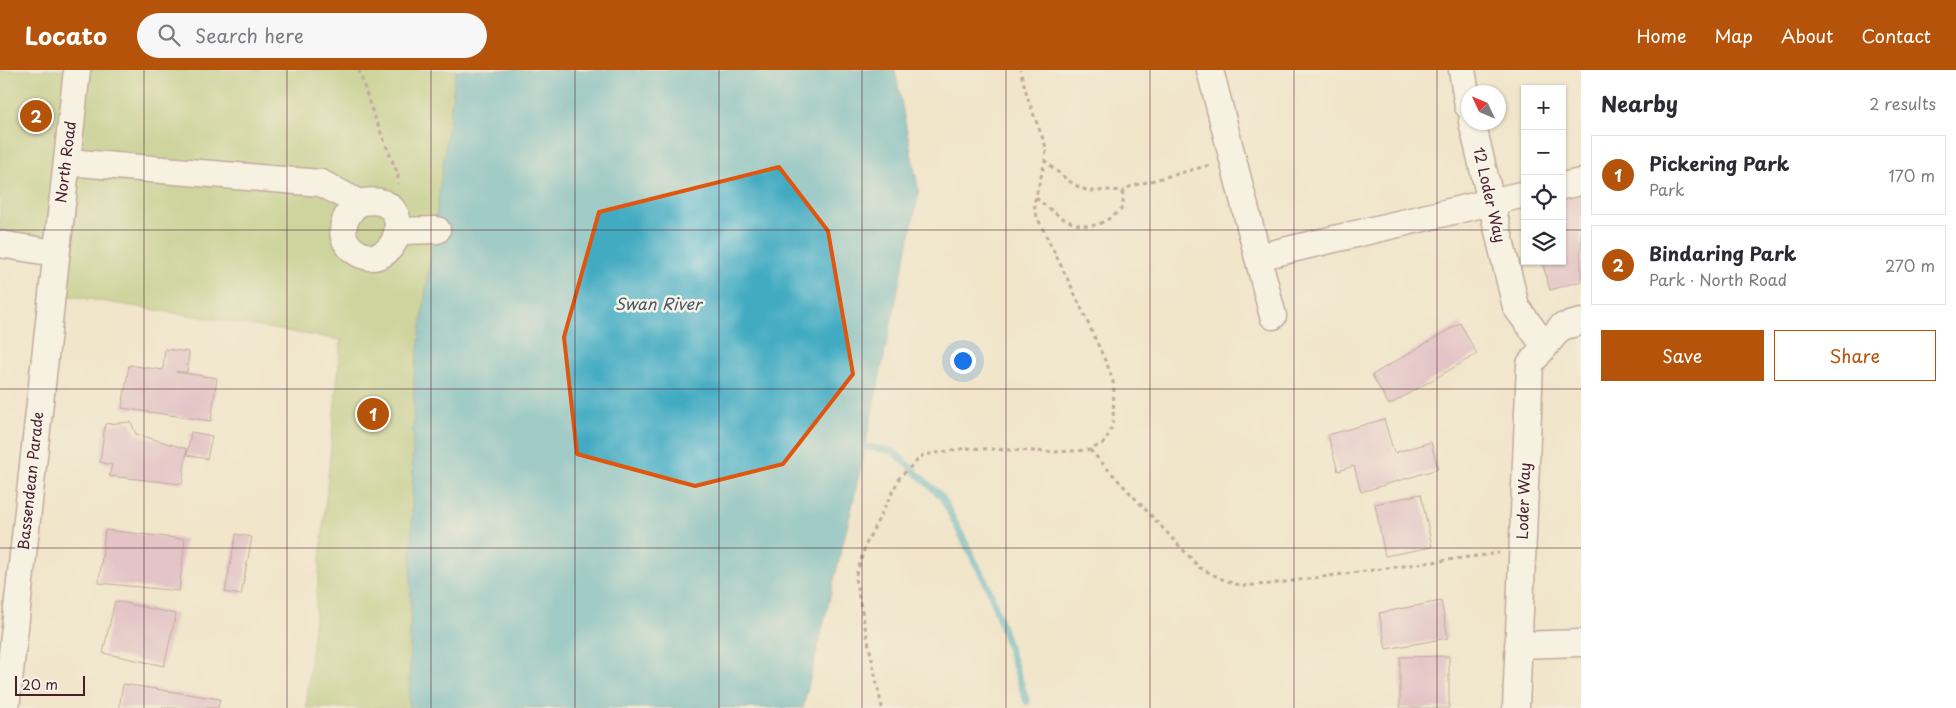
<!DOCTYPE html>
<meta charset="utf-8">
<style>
:root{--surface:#fff;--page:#f7f7f7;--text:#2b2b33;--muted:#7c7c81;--line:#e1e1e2;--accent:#b45309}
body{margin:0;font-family:"Playpen Sans",sans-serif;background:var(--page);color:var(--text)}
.controls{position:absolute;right:15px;top:15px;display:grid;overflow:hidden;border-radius:0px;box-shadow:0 1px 4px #0004}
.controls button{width:45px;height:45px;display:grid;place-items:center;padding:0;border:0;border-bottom:1px solid var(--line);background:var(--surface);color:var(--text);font:25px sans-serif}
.compass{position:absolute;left:1461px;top:15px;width:45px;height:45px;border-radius:50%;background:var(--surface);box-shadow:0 1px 4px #0004;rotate:314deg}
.scale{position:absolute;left:15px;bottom:12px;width:70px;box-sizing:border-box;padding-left:5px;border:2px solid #4a1f2b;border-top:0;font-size:14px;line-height:18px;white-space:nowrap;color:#4a1f2b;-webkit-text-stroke:4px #f7f3e8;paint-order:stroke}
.you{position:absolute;left:962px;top:290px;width:18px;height:18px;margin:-12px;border:4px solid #fff;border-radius:50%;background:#1a73e8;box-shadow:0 0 0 8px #1a73e833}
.badge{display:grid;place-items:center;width:32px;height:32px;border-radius:50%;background:var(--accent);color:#fff;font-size:16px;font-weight:700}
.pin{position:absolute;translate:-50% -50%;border:2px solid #fff;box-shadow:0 1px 5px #0006}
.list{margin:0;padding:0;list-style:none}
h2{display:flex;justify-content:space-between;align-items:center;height:65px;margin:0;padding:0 20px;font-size:21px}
h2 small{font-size:16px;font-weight:400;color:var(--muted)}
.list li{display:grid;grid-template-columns:32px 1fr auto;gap:15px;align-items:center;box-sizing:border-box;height:80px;margin:0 10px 10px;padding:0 10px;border:1px solid var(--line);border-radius:0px}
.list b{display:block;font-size:19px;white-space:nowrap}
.list p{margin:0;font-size:16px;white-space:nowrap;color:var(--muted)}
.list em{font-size:16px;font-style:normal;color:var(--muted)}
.actions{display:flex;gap:10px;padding:15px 20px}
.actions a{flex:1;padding:11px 0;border:1px solid var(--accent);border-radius:0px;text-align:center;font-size:18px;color:var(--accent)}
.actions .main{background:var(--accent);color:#fff}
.icon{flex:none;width:28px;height:28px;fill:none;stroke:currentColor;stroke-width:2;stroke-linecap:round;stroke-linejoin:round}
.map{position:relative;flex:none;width:1581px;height:638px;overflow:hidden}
header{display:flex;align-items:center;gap:30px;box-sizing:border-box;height:70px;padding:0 25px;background:var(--accent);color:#fff}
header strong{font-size:24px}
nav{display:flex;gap:28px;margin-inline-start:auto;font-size:18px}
.search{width:350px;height:45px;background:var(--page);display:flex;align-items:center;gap:12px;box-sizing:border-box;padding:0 18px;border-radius:28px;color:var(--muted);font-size:19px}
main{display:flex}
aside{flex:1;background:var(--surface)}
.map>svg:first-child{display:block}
.green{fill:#a4bf66;stroke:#776f48}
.water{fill:#42abc2;stroke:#466576}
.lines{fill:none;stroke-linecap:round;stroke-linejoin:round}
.stream{stroke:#42abc2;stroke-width:7}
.building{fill:#d49bc3}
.minor-casing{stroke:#846463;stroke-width:29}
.path{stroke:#846463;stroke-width:3;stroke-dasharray:4 4;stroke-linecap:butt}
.minor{stroke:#fff;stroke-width:26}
.marked{fill:none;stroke:#e0560e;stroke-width:4;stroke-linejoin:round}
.grid{fill:none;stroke:#4a1f2b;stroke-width:1;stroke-opacity:0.55}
.labels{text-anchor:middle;stroke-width:5;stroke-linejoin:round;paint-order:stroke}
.street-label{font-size:15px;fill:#4a1f2b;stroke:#f7f3e8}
.water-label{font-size:16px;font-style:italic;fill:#475767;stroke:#f7f3e8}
</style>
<header>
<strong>Locato</strong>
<div class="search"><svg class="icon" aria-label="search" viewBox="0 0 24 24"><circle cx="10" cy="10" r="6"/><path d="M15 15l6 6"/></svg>Search here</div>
<nav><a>Home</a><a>Map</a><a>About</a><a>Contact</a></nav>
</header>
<main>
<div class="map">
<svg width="1581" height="638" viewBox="0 0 1581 638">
<rect width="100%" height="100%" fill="#f7f3e8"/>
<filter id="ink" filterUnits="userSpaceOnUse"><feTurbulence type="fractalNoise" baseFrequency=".02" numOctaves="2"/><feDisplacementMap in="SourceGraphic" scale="10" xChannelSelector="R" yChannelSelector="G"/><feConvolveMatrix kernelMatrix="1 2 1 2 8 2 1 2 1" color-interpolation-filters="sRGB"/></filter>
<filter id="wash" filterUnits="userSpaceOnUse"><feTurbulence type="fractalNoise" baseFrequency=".0096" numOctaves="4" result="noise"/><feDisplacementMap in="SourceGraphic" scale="20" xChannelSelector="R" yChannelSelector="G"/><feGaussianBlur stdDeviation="1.12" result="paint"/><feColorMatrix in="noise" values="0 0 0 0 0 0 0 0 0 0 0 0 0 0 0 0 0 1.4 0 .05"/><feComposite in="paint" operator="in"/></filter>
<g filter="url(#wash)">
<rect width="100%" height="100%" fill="#f1e5cb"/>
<!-- green -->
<polygon class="green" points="0,0 456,0 414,308 409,638 306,638 341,270 51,223 55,183 0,174"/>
<!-- water -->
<polygon class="water" points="456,0 895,0 919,122 853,433 803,638 409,638 414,308"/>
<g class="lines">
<!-- stream -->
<polyline class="stream" points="865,377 893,381 942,427 990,521 1027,632"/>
</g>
<g id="blocks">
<!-- building -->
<g class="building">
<polygon points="1581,124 1581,211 1550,220 1542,191 1562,191 1562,129"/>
<polygon points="1460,253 1477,284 1389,335 1372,305"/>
<polygon points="165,279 189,282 187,302 176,302 217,308 211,351 122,338 129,295 163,300"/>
<polygon points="1384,349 1394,383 1431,372 1438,399 1361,422 1354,396 1338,401 1328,365"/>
<polygon points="131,352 136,364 187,379 182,414 109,406 112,395 100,392 105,354"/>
<polygon points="191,362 212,366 207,389 187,385"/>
<polygon points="1421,424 1432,477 1385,486 1375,434"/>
<polygon points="105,460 185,469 179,521 99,513"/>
<polygon points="236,464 252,467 241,525 225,522"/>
<polygon points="115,531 176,544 164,596 103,583"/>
<polygon points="1441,531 1448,568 1386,579 1379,543"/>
<polygon points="1449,586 1449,638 1400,638 1400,587"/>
<polygon points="123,614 220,629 218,638 119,638"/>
</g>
</g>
</g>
<g filter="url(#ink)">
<use href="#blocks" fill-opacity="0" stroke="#846463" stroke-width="1"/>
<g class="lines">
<defs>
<g id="minor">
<polyline points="1210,0 1273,246"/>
<polyline points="1462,0 1468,36"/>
<polyline points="1472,52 1516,237 1545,276"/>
<path d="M67,92L321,113L359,133C425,118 396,215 352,179C336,165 344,144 359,133"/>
<polyline points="1562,116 1581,112"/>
<polyline points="399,161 437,160"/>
<polyline points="0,174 55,183"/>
<polyline points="1258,187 1525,124"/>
<polyline points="1518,575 1581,573"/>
<polyline points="6,638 77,0"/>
<polyline points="1516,638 1530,294 1561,257 1581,252"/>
</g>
</defs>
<!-- minor casing -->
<use href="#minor" class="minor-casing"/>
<!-- path -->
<g class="path">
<polyline points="359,0 370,35 398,105 398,114"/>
<polyline points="1122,123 1125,119 1132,116 1210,95"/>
<path d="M1036,128C1055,143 1075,163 1101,153C1108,150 1115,144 1121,140L1124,128L1121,121C1111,119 1103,121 1093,121C1077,121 1057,101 1045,91"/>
<polyline points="1090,380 1200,498 1222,509 1242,516 1270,514 1499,483"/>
<polyline points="882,638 855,508 866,474 900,407 923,385 967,378 1054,382 1090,380 1105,372 1113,354 1114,315 1109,299 1072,218 1037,147 1034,134 1045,91 1046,77 1029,32 1020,0"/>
</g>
<!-- minor -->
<use href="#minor" class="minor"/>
</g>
</g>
<!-- marked area -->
<path d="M0 0H1581V638H0ZM779,97L828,161L853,304L783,394L695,416L577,384L564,267L599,142Z" fill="#f1e5cb" fill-opacity=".55" fill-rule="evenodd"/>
<path class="marked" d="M779,97L828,161L853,304L783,394L695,416L577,384L564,267L599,142Z"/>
<!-- grid -->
<path class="grid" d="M144,0V638M287,0V638M431,0V638M575,0V638M719,0V638M862,0V638M1006,0V638M1150,0V638M1294,0V638M1437,0V638M0,160H1525M1562,160H1581M0,319H1581M0,478H1581"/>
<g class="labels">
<!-- street labels -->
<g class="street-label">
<text transform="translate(66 92) rotate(-83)" y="5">North Road</text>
<text transform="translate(1489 125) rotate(77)" y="5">12 Loder Way</text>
<text transform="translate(31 411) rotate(-84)" y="5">Bassendean Parade</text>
<text transform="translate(1524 431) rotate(-88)" y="5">Loder Way</text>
</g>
<!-- water labels -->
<g class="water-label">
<text x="658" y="240">Swan River</text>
</g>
</g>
</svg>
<div class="controls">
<button>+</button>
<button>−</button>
<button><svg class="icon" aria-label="locate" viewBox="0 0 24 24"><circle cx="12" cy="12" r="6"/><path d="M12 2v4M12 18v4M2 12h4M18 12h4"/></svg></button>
<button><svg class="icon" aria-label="layers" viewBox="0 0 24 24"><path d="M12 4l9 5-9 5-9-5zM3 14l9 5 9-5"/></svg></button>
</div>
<svg class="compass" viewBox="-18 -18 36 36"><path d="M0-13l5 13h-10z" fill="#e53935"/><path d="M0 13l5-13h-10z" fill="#7c7c81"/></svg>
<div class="scale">20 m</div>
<div class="you"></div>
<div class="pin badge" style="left:373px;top:344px">1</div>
<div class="pin badge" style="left:36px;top:46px">2</div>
</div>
<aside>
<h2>Nearby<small>2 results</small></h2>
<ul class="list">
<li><span class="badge">1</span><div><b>Pickering Park</b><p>Park</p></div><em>170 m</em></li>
<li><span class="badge">2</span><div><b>Bindaring Park</b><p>Park · North Road</p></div><em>270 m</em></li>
</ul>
<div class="actions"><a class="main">Save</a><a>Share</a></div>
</aside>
</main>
